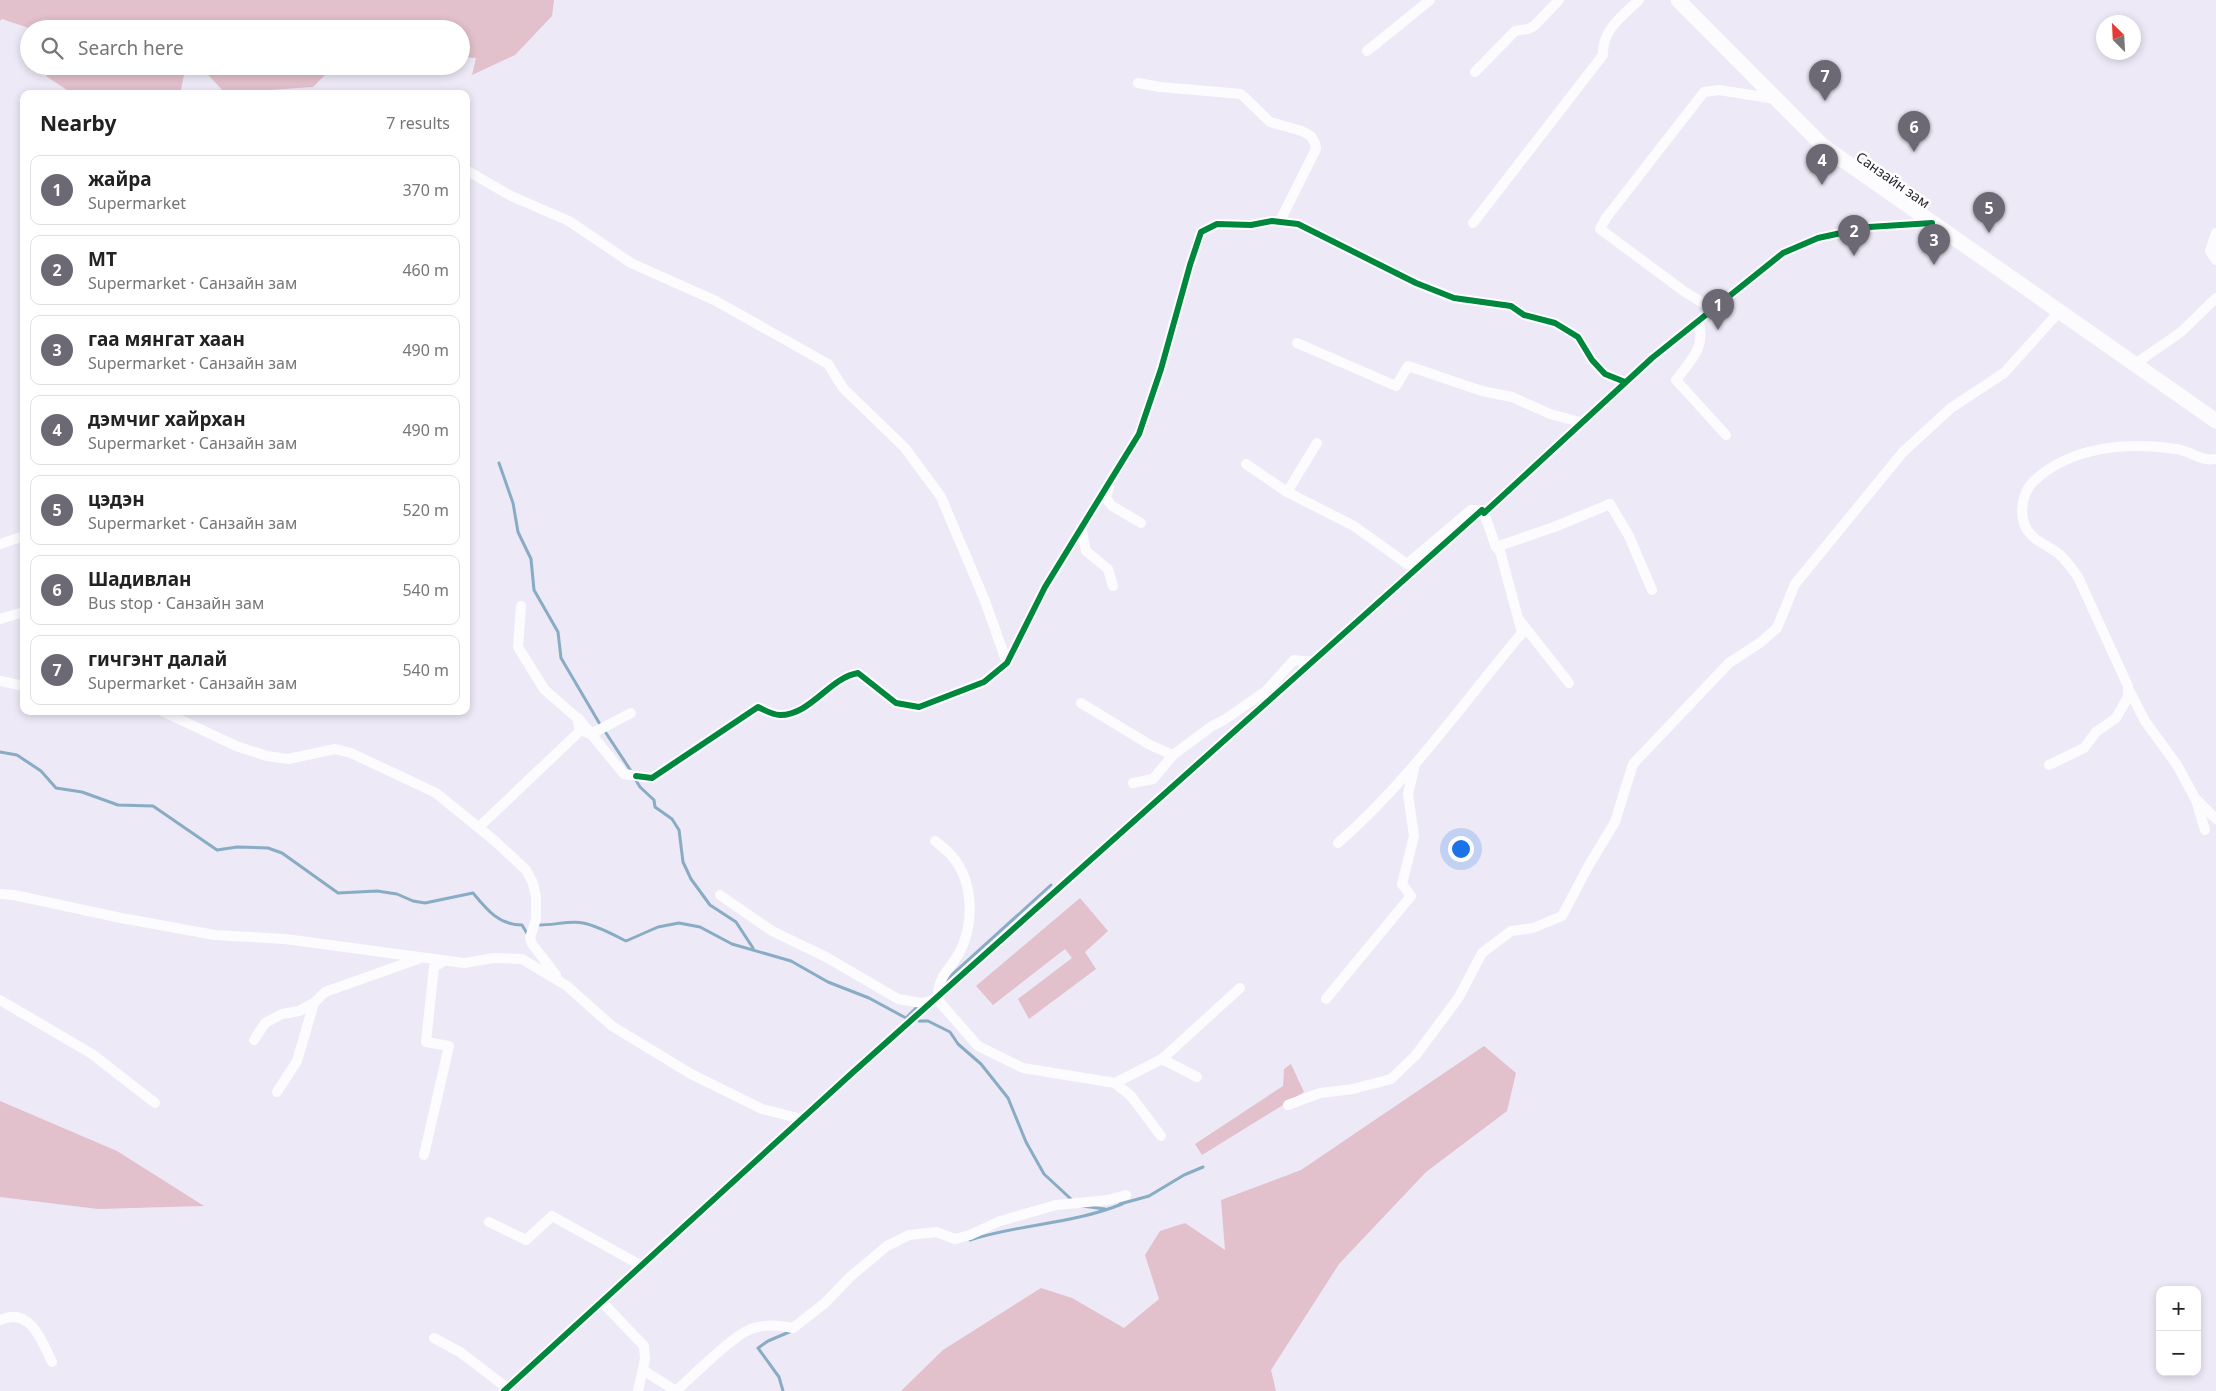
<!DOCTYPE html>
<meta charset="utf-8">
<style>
:root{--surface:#fff;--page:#f6f6f6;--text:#222;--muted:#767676;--line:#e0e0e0;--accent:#6c6975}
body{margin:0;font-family:"Noto Sans",sans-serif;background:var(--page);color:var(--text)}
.controls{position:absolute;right:15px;bottom:15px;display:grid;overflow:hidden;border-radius:10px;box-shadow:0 2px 8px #0003}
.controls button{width:45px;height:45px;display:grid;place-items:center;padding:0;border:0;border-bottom:1px solid var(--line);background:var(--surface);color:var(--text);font:25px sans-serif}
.compass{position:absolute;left:2096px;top:15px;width:45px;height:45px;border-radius:50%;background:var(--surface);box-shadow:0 2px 8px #0003;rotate:336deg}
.you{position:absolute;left:1460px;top:848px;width:18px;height:18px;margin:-12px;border:4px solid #fff;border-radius:50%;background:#1a73e8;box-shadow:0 0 0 8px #1a73e833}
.badge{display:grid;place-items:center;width:32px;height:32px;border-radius:50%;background:var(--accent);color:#fff;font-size:16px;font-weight:700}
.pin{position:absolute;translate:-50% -41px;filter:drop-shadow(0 1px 2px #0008)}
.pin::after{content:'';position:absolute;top:26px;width:18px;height:15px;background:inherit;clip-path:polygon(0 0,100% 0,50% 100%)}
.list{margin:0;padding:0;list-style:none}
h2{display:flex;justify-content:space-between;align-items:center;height:65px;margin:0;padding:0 20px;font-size:21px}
h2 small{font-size:16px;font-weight:400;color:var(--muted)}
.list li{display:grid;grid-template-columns:32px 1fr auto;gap:15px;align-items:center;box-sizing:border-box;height:70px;margin:0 10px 10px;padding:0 10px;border:1px solid var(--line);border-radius:10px}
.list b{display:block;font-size:19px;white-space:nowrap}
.list p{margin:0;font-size:16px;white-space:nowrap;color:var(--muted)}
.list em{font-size:16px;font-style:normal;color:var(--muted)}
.icon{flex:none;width:28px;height:28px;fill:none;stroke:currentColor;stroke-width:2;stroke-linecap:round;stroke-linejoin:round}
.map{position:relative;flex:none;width:2216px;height:1391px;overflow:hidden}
.search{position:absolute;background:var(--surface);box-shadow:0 2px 8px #0003;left:20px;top:20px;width:450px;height:55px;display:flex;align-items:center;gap:12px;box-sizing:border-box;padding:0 18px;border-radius:28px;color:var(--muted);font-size:19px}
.panel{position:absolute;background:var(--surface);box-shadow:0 2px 8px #0003;left:20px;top:90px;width:450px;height:625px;border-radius:10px}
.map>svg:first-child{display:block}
.forest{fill:#e2c0cc}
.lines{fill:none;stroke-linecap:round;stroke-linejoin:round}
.stream{stroke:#88acc4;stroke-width:3}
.street{stroke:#fcfcfe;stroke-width:10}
.secondary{stroke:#fcfcfe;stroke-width:15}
.cycleway-casing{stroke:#fff;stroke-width:9}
.cycleway{stroke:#00873e;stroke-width:6}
.labels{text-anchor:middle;stroke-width:5;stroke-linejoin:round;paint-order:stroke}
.street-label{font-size:14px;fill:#27242f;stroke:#fff}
</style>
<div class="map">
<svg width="2216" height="1391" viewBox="0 0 2216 1391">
<rect width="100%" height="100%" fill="#ede9f6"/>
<!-- forest -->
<g class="forest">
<polygon points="0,0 554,0 552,16 515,55 472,75 476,58 461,57 461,29 32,29 2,19 0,21"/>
<polygon points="57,66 186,66 180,94 73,94 46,76"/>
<polygon points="200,66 334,66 313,87 225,93"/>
<polygon points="1080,898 1108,931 1085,952 1096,969 1029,1019 1018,999 1072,958 1065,949 993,1005 976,986"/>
<polygon points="1484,1046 1516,1073 1507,1111 1426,1172 1339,1264 1271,1370 1276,1391 901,1391 943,1350 1041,1288 1072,1298 1124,1328 1159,1299 1145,1255 1160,1231 1185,1223 1225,1250 1221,1200 1301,1170"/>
<polygon points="1291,1064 1304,1092 1202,1155 1195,1144 1283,1086 1284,1069"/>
<polygon points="0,1101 117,1151 204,1206 98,1209 0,1197"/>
</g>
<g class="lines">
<!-- stream -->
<g class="stream">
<polyline points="499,463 513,503 518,532 531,559 534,590 558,632 561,658 601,726"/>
<polyline points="604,730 631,771"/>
<path d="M0,752L17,755L41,771L56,788L82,792L118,805L153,806L217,850L237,847L268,848L282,853L338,893L377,891L397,894L413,901L425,903L473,893C487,910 499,925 522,925L528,935"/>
<polyline points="634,777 640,787 654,800 655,807 672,819 679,830 683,862 691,879 710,905 736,922 753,948"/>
<path d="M536,925C550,926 571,920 583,923C598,926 612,934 626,941L658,927L679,923L700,927L732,944L791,961L828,982L869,998L906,1018L920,1004"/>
<polyline points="945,981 1051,885"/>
<polyline points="919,1021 928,1021 950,1032 958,1044 981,1064 1008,1098 1026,1142 1044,1174 1072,1200"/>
<polyline points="1120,1204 1149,1196 1184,1175 1203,1167"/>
<polyline points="1082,1206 1105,1209"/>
<path d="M970,1240C1019,1224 1073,1224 1122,1204"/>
<polyline points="783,1391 779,1377 758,1348 768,1341 794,1330"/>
</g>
<!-- street -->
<g class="street">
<polyline points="1367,51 1430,0"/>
<polyline points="1475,72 1515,31 1528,29 1534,26 1559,0"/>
<polyline points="1138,83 1160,87 1241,94 1270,122 1302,131 1311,136 1315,143 1316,149 1280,221"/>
<polyline points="466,170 511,196 569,221 631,263 716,301 828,364 843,388 905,448 941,497 985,601 1007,663"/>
<path d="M1473,223L1603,55C1602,30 1622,16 1639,0"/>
<polyline points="2216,233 2210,251 2216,260"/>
<polyline points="1713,309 1685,292 1600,229 1606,218 1704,92 1719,90 1776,99"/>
<path d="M1698,321C1707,346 1691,360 1676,380L1726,435"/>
<polyline points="1297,343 1396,386 1408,366 1482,391 1512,397 1550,414 1580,422"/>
<polyline points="2135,364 2181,332 2216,298"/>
<polyline points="1246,464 1287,492 1354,526 1407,564 1471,510 1482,510"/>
<polyline points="1109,487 1106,498 1112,506 1141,523"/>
<polyline points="1287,492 1317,443"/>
<polyline points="1081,527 1086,551 1108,569 1113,586"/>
<polyline points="0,544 24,536"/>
<polyline points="1496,547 1554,527 1610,504 1629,536 1652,590"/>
<polyline points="0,619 24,612"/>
<polyline points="1521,622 1569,683"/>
<polyline points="0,681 24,686"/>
<polyline points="2129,690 2145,721 2177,765 2196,800 2205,830"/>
<polyline points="1081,703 1150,745 1173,755"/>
<polyline points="162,711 236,746 267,756 288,759 335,749 351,753 436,793 495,841 526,870 533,883 536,897 536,919 530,938 532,944 556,975"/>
<polyline points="578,718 624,774 631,775"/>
<polyline points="585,732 591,734 631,713"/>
<path d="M2049,765L2084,748L2096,732L2116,718L2128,697V686L2078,577C2072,569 2067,561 2059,554C2048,545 2033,541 2026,528C2019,514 2022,493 2033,482C2070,446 2127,442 2176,449C2191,451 2201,462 2216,459"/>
<path d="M636,776L652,778L758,707C764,710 773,715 780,715C811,715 829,678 858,673L896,703L919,707L984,682L1007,663L1045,587L1139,434L1161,369L1190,265L1201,232L1217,224L1251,225L1272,221L1298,224L1416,283L1454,298L1511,306L1524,315L1555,323L1578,337L1592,360L1605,374L1625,382"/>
<polyline points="1133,783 1153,779 1173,755 1212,726 1224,720 1266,691 1294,660 1312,662"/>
<polyline points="2197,800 2216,819"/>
<polyline points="479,827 580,731 577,718 544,689 518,647 521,606"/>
<path d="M935,841C941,846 948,851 952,856C974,882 975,926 958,955C946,974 940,974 937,999L978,1046L1023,1068L1115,1083L1131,1096L1161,1136"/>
<path d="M1338,843C1409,781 1462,704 1522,633L1500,551L1496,547L1484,513"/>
<polyline points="0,894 14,895 121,918 215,935 285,939 464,963 494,958 522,959 567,986 612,1026 691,1074 762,1109 802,1119"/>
<polyline points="720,895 772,931 826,957 898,999 922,1003 933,1000"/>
<polyline points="1326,999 1411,896 1402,884 1414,836 1408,794 1414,769"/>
<polyline points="0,1000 92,1054 155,1103"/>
<polyline points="254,1040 265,1023 282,1014 299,1011 314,1003"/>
<polyline points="1162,1059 1197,1077"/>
<polyline points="1115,1083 1162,1059 1240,988"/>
<polyline points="277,1092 297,1061 314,1003 325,992 418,959"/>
<polyline points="1288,1105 1320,1093 1353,1089 1391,1079 1416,1055 1459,997 1482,953 1511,931 1533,928 1562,916 1589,865 1615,822 1633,764 1729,663 1761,642 1777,628 1795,584 1903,452 1951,408 2004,373 2059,312"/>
<polyline points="424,1155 449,1046 426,1042 434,967 444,961"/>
<polyline points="489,1222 526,1240 552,1216 642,1266"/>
<polyline points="602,1302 644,1346 645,1359 638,1391"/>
<path d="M0,1320C30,1306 42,1341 52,1362"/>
<polyline points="434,1338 460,1352 507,1388"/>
<polyline points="643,1370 676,1391"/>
<polyline points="504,1391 851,1074 1482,510 1484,513 1652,358 1783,253 1818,238 1869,227 1932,223"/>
<path d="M676,1391C693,1376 732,1336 751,1329C765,1324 779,1325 793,1328L825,1303L850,1277L887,1246L909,1235L936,1232L955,1239L970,1235L1000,1221L1056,1205L1108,1200L1126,1195"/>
</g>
<!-- secondary -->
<polyline class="secondary" points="1678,0 1823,146 2216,421"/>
<defs>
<g id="cycleway">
<path d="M636,776L652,778L758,707C764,710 773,715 780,715C811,715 829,678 858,673L896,703L919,707L984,682L1007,663L1045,587L1139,434L1161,369L1190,265L1201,232L1217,224L1251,225L1272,221L1298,224L1416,283L1454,298L1511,306L1524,315L1555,323L1578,337L1592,360L1605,374L1625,382"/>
<polyline points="504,1391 851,1074 1482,510 1484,513 1652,358 1783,253 1818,238 1869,227 1932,223"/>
</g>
</defs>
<!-- cycleway casing -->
<use href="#cycleway" class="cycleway-casing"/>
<!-- cycleway -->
<use href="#cycleway" class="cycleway"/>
</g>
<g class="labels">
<!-- street labels -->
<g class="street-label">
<text transform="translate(1893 180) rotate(35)" y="5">Санзайн зам</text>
</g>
</g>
</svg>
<div class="controls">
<button>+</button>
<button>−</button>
</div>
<svg class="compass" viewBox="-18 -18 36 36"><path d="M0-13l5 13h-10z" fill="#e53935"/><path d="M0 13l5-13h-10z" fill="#767676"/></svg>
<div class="you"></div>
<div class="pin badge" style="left:1718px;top:330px">1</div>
<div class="pin badge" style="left:1854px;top:256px">2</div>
<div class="pin badge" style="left:1934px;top:265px">3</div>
<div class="pin badge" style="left:1822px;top:185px">4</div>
<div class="pin badge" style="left:1989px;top:233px">5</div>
<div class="pin badge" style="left:1914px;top:152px">6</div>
<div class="pin badge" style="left:1825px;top:101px">7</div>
<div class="search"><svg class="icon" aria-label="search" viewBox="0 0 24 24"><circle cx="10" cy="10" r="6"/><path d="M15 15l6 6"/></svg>Search here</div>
<section class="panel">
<h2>Nearby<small>7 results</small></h2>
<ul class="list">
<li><span class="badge">1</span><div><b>жайра</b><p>Supermarket</p></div><em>370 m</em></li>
<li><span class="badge">2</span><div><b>MT</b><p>Supermarket · Санзайн зам</p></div><em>460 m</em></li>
<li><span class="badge">3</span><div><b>гаа мянгат хаан</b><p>Supermarket · Санзайн зам</p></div><em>490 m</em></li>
<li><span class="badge">4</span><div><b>дэмчиг хайрхан</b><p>Supermarket · Санзайн зам</p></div><em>490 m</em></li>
<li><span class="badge">5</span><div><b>цэдэн</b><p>Supermarket · Санзайн зам</p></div><em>520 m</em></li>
<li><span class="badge">6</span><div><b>Шадивлан</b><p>Bus stop · Санзайн зам</p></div><em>540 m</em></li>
<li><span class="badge">7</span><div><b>гичгэнт далай</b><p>Supermarket · Санзайн зам</p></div><em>540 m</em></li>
</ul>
</section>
</div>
